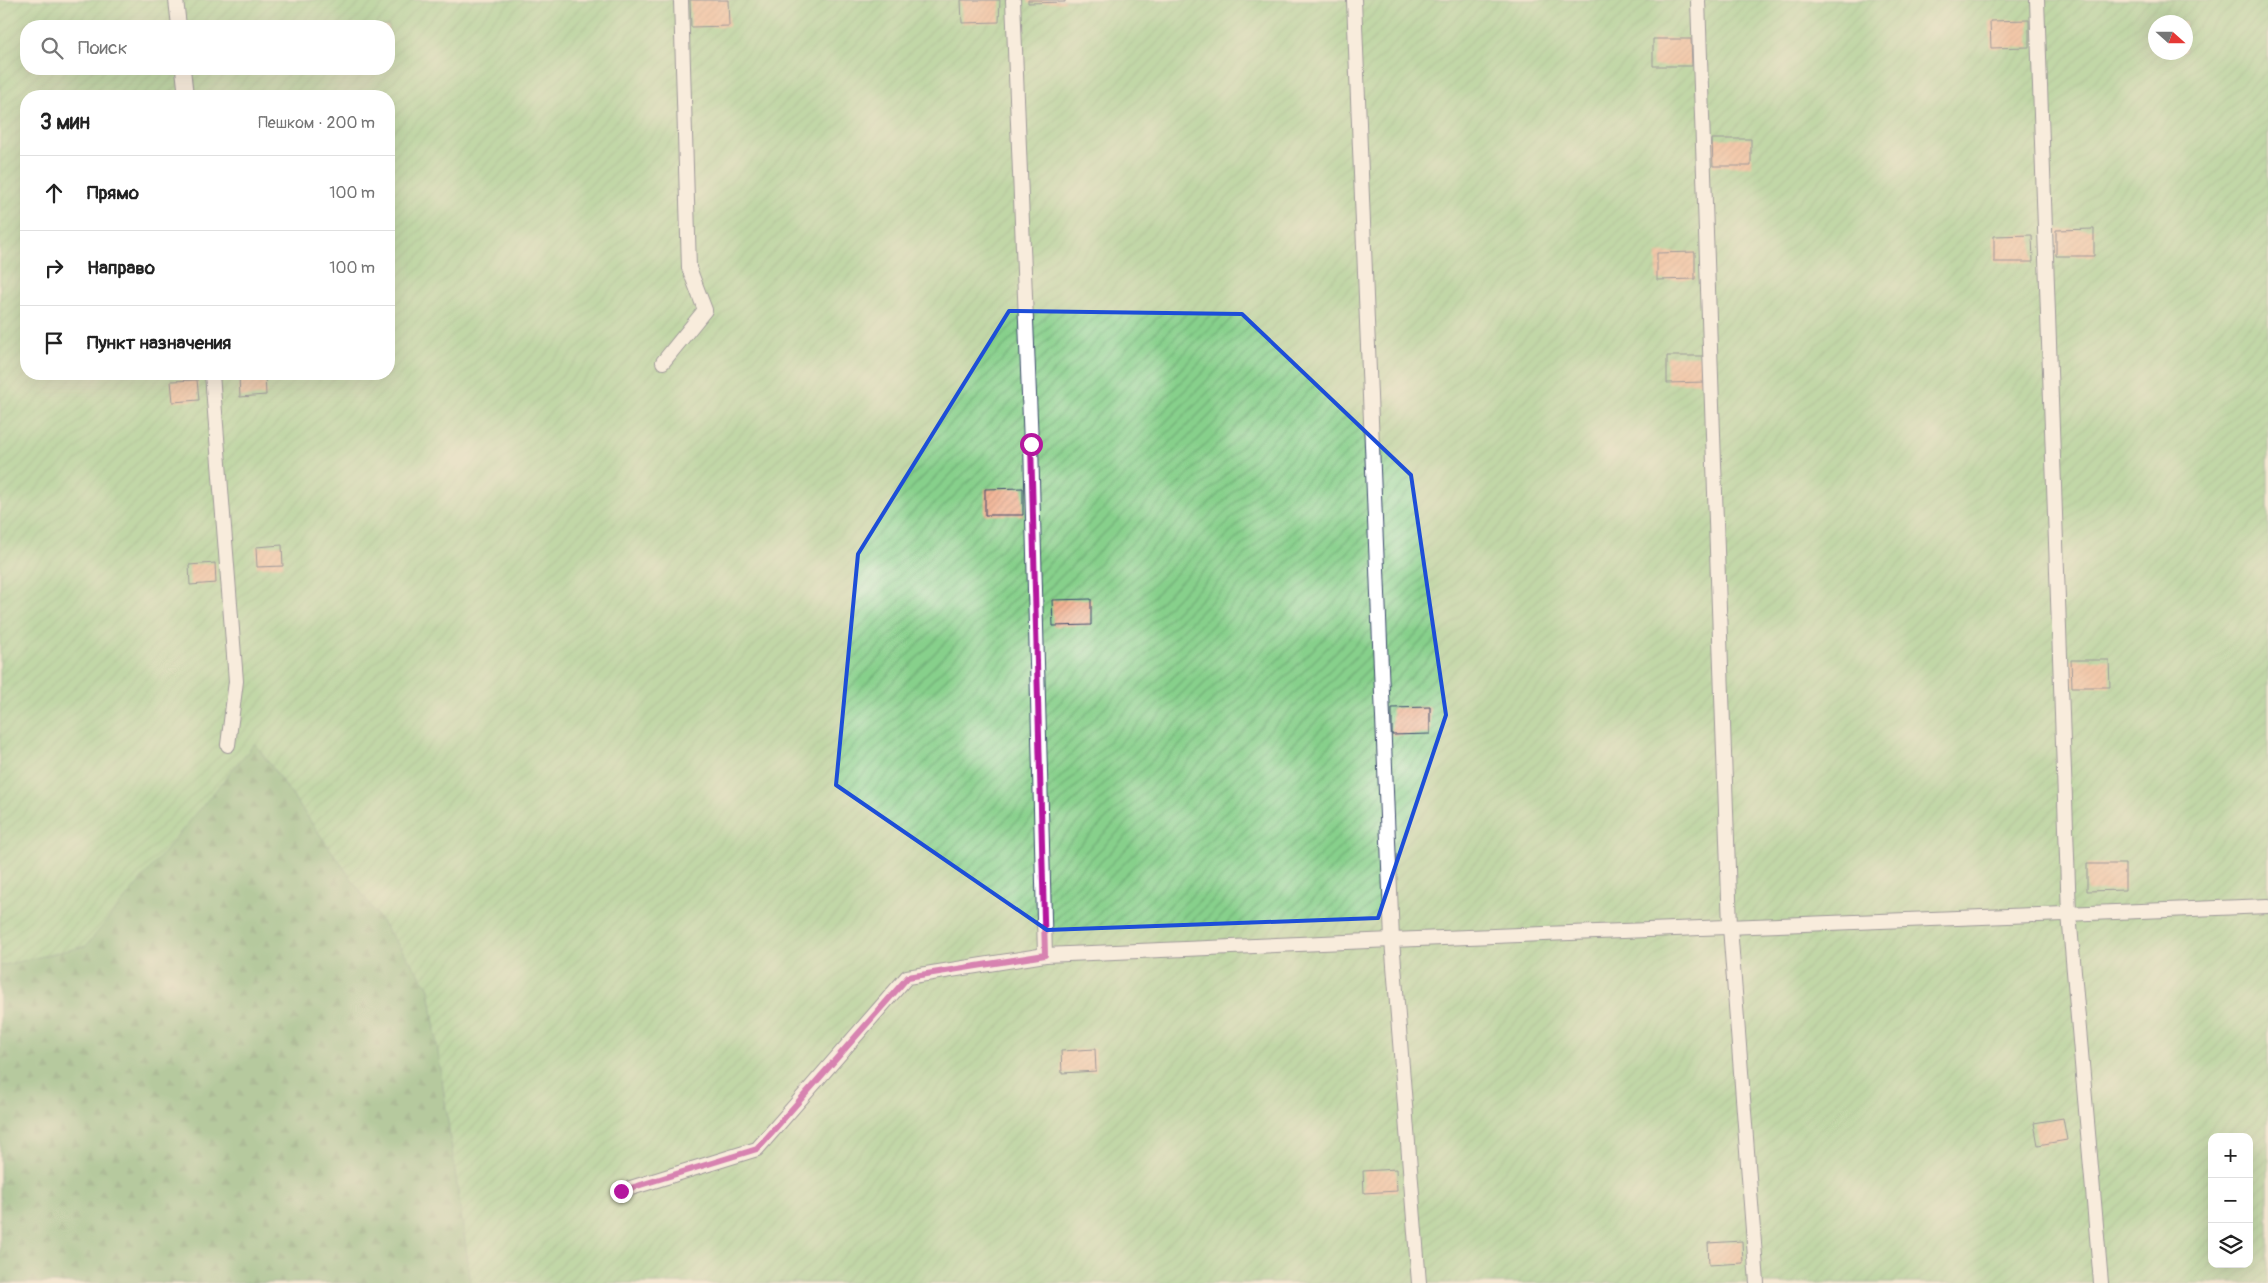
<!DOCTYPE html>
<html lang="ru">
<meta charset="utf-8">
<style>
:root{--surface:#fff;--page:#f2f2f2;--text:#222;--muted:#767676;--line:#e0e0e0}
body{margin:0;font-family:Pangolin,sans-serif;background:var(--page);color:var(--text)}
.controls{position:absolute;right:15px;bottom:15px;display:grid;overflow:hidden;border-radius:10px;box-shadow:0 5px 20px #0002}
.controls button{width:45px;height:45px;display:grid;place-items:center;padding:0;border:0;border-bottom:1px solid var(--line);background:var(--surface);color:var(--text);font:25px sans-serif}
.compass{position:absolute;left:2148px;top:15px;width:45px;height:45px;border-radius:50%;background:var(--surface);box-shadow:0 5px 20px #0002;rotate:111deg}
.stop{position:absolute;width:15px;height:15px;margin:-11px;border:4px solid #b5179e;border-radius:50%;background:#fff}
.stop.end{background:#b5179e;border-color:#fff;box-shadow:0 1px 5px #0008}
.list{margin:0;padding:0;list-style:none}
h2{display:flex;justify-content:space-between;align-items:center;height:65px;margin:0;padding:0 20px;font-size:21px}
h2 small{font-size:16px;font-weight:400;color:var(--muted)}
.list li{display:grid;grid-template-columns:32px 1fr auto;gap:15px;align-items:center;box-sizing:border-box;height:75px;padding:0 20px;border-top:1px solid var(--line)}
.list b{display:block;font-size:19px;white-space:nowrap}
.list em{font-size:16px;font-style:normal;color:var(--muted)}
.icon{flex:none;width:28px;height:28px;fill:none;stroke:currentColor;stroke-width:2;stroke-linecap:round;stroke-linejoin:round}
.map{position:relative;flex:none;width:2268px;height:1283px;overflow:hidden}
.search{position:absolute;background:var(--surface);box-shadow:0 5px 20px #0002;left:20px;top:20px;width:375px;height:55px;display:flex;align-items:center;gap:12px;box-sizing:border-box;padding:0 18px;border-radius:20px;color:var(--muted);font-size:19px}
.panel{position:absolute;background:var(--surface);box-shadow:0 5px 20px #0002;left:20px;top:90px;width:375px;height:290px;border-radius:20px}
.map>svg:first-child{display:block}
.forest{fill:url(#forest-firs);stroke:#44706a}
.garden{fill:url(#garden-furrows);stroke:#518074;fill-rule:evenodd}
.building{fill:url(#building-hatch)}
.lines{fill:none;stroke-linecap:round;stroke-linejoin:round}
.service-casing{stroke:#3b496d;stroke-width:16}
.service{stroke:#fff;stroke-width:14}
.route{stroke:#b5179e;stroke-width:6}
.marked{fill:none;stroke:#1d4ed8;stroke-width:4;stroke-linejoin:round}
</style>
<div class="map">
<svg width="2268" height="1283" viewBox="0 0 2268 1283">
<defs>
<pattern id="forest-firs" width="22" height="20" patternUnits="userSpaceOnUse" patternTransform="scale(1.25)"><rect width="22" height="20" fill="#6db277"/><path d="M5 1l3.5 6h-7zM16 11l3.5 6h-7z" fill="#599165"/></pattern>
<pattern id="garden-furrows" width="10" height="10" patternUnits="userSpaceOnUse" patternTransform="scale(1.25)"><rect width="10" height="10" fill="#87d08b"/><path d="M-1 1l2-2M0 10L10 0M9 11l2-2" fill="none" stroke="#6ea975"/></pattern>
<pattern id="building-hatch" width="6" height="6" patternUnits="userSpaceOnUse" patternTransform="scale(1.25)"><rect width="6" height="6" fill="#f3ae8d"/><path d="M-1 1l2-2M0 6l6-6M5 7l2-2" fill="none" stroke="#c48e76"/></pattern>
</defs>
<rect width="100%" height="100%" fill="#f7f3e8"/>
<filter id="ink" filterUnits="userSpaceOnUse"><feTurbulence type="fractalNoise" baseFrequency=".02" numOctaves="2"/><feDisplacementMap in="SourceGraphic" scale="10" xChannelSelector="R" yChannelSelector="G"/><feConvolveMatrix kernelMatrix="1 2 1 2 8 2 1 2 1" color-interpolation-filters="sRGB"/></filter>
<filter id="wash" filterUnits="userSpaceOnUse"><feTurbulence type="fractalNoise" baseFrequency=".0096" numOctaves="4" result="noise"/><feDisplacementMap in="SourceGraphic" scale="20" xChannelSelector="R" yChannelSelector="G"/><feGaussianBlur stdDeviation="1.12" result="paint"/><feColorMatrix in="noise" values="0 0 0 0 0 0 0 0 0 0 0 0 0 0 0 0 0 1.4 0 .05"/><feComposite in="paint" operator="in"/></filter>
<g filter="url(#wash)">
<rect width="100%" height="100%" fill="#f3ddc0"/>
<!-- forest -->
<polygon class="forest" points="255,743 429,988 471,1283 0,1283 0,966 86,945"/>
<!-- garden -->
<path class="garden" d="M0,0H2268V1283H471L429,988L255,743L86,946L0,966ZM2156,22H2186V52H2156ZM26,26H389V69H26ZM26,96H389V374H26ZM2212,1137H2249V1264H2212Z"/>
<g id="blocks">
<!-- building -->
<g class="building">
<polygon points="690,0 728,0 729,26 691,27"/>
<polygon points="961,0 1000,0 999,22 962,23"/>
<polygon points="1028,0 1065,0 1065,2 1028,3"/>
<polygon points="2029,20 2029,47 1991,48 1990,21"/>
<polygon points="1653,39 1691,39 1692,66 1653,66"/>
<polygon points="1712,139 1751,139 1751,166 1713,166"/>
<polygon points="2094,229 2094,256 2056,256 2056,230"/>
<polygon points="2032,235 2033,262 1994,262 1994,236"/>
<polygon points="1695,252 1695,279 1657,280 1657,253"/>
<polygon points="1667,356 1705,356 1705,382 1667,383"/>
<polygon points="265,374 266,395 240,397 239,376"/>
<polygon points="197,380 199,400 173,402 171,381"/>
<polygon points="1023,488 1023,515 985,515 985,489"/>
<polygon points="282,545 283,566 257,567 256,547"/>
<polygon points="215,563 216,583 190,585 189,565"/>
<polygon points="1091,599 1091,625 1053,626 1052,600"/>
<polygon points="2071,660 2109,660 2110,687 2072,687"/>
<polygon points="1430,707 1430,734 1392,735 1392,708"/>
<polygon points="2087,864 2125,864 2125,890 2087,891"/>
<polygon points="1095,1049 1096,1071 1062,1073 1061,1051"/>
<polygon points="2063,1118 2067,1140 2038,1145 2034,1123"/>
<polygon points="1396,1169 1397,1191 1364,1193 1363,1171"/>
<polygon points="1742,1241 1743,1263 1709,1265 1708,1243"/>
</g>
</g>
</g>
<g filter="url(#ink)">
<use href="#blocks" fill-opacity="0" stroke="#3b496d" stroke-width="1"/>
<g class="lines">
<defs>
<g id="service">
<polyline points="176,0 179,26"/>
<polyline points="1013,0 1031,444 1045,955"/>
<polyline points="1354,0 1392,940 1419,1283"/>
<polyline points="1698,0 1730,927 1757,1283"/>
<polyline points="2037,0 2069,914 2101,1283"/>
<polyline points="183,69 186,96"/>
<polyline points="663,362 705,310 689,268 681,0"/>
<polyline points="212,374 236,681 228,745"/>
<polyline points="621,1191 757,1149 907,977 1045,955 1392,940 2268,906"/>
</g>
</defs>
<!-- service casing -->
<use href="#service" class="service-casing"/>
<!-- service -->
<use href="#service" class="service"/>
</g>
</g>
<g class="lines" filter="url(#ink)">
<!-- route -->
<polyline class="route" points="621,1191 757,1149 908,977 1045,955 1031,444"/>
</g>
<!-- marked area -->
<path d="M0 0H2268V1283H0ZM1009,311L1242,314L1411,475L1446,715L1378,918L1047,930L836,785L858,554Z" fill="#f3ddc0" fill-opacity=".55" fill-rule="evenodd"/>
<path class="marked" d="M1009,311L1242,314L1411,475L1446,715L1378,918L1047,930L836,785L858,554Z"/>
</svg>
<div class="controls">
<button>+</button>
<button>−</button>
<button><svg class="icon" aria-label="layers" viewBox="0 0 24 24"><path d="M12 4l9 5-9 5-9-5zM3 14l9 5 9-5"/></svg></button>
</div>
<svg class="compass" viewBox="-18 -18 36 36"><path d="M0-13l5 13h-10z" fill="#e53935"/><path d="M0 13l5-13h-10z" fill="#767676"/></svg>
<div class="stop" style="left:1031px;top:444px"></div>
<div class="stop end" style="left:621px;top:1191px"></div>
<div class="search"><svg class="icon" aria-label="search" viewBox="0 0 24 24"><circle cx="10" cy="10" r="6"/><path d="M15 15l6 6"/></svg>Поиск</div>
<section class="panel">
<h2>3 мин<small>Пешком · 200 m</small></h2>
<ul class="list">
<li><svg class="icon" aria-label="ahead" viewBox="0 0 24 24"><path d="M12 20V5M6 11l6-6 6 6"/></svg><div><b>Прямо</b></div><em>100 m</em></li>
<li><svg class="icon" aria-label="right" viewBox="0 0 24 24"><path d="M7 20v-9h11M14 6l5 5-5 5"/></svg><div><b>Направо</b></div><em>100 m</em></li>
<li><svg class="icon" aria-label="arrive" viewBox="0 0 24 24"><path d="M6 21V4h12l-3 4 3 4H6"/></svg><div><b>Пункт назначения</b></div></li>
</ul>
</section>
</div>
